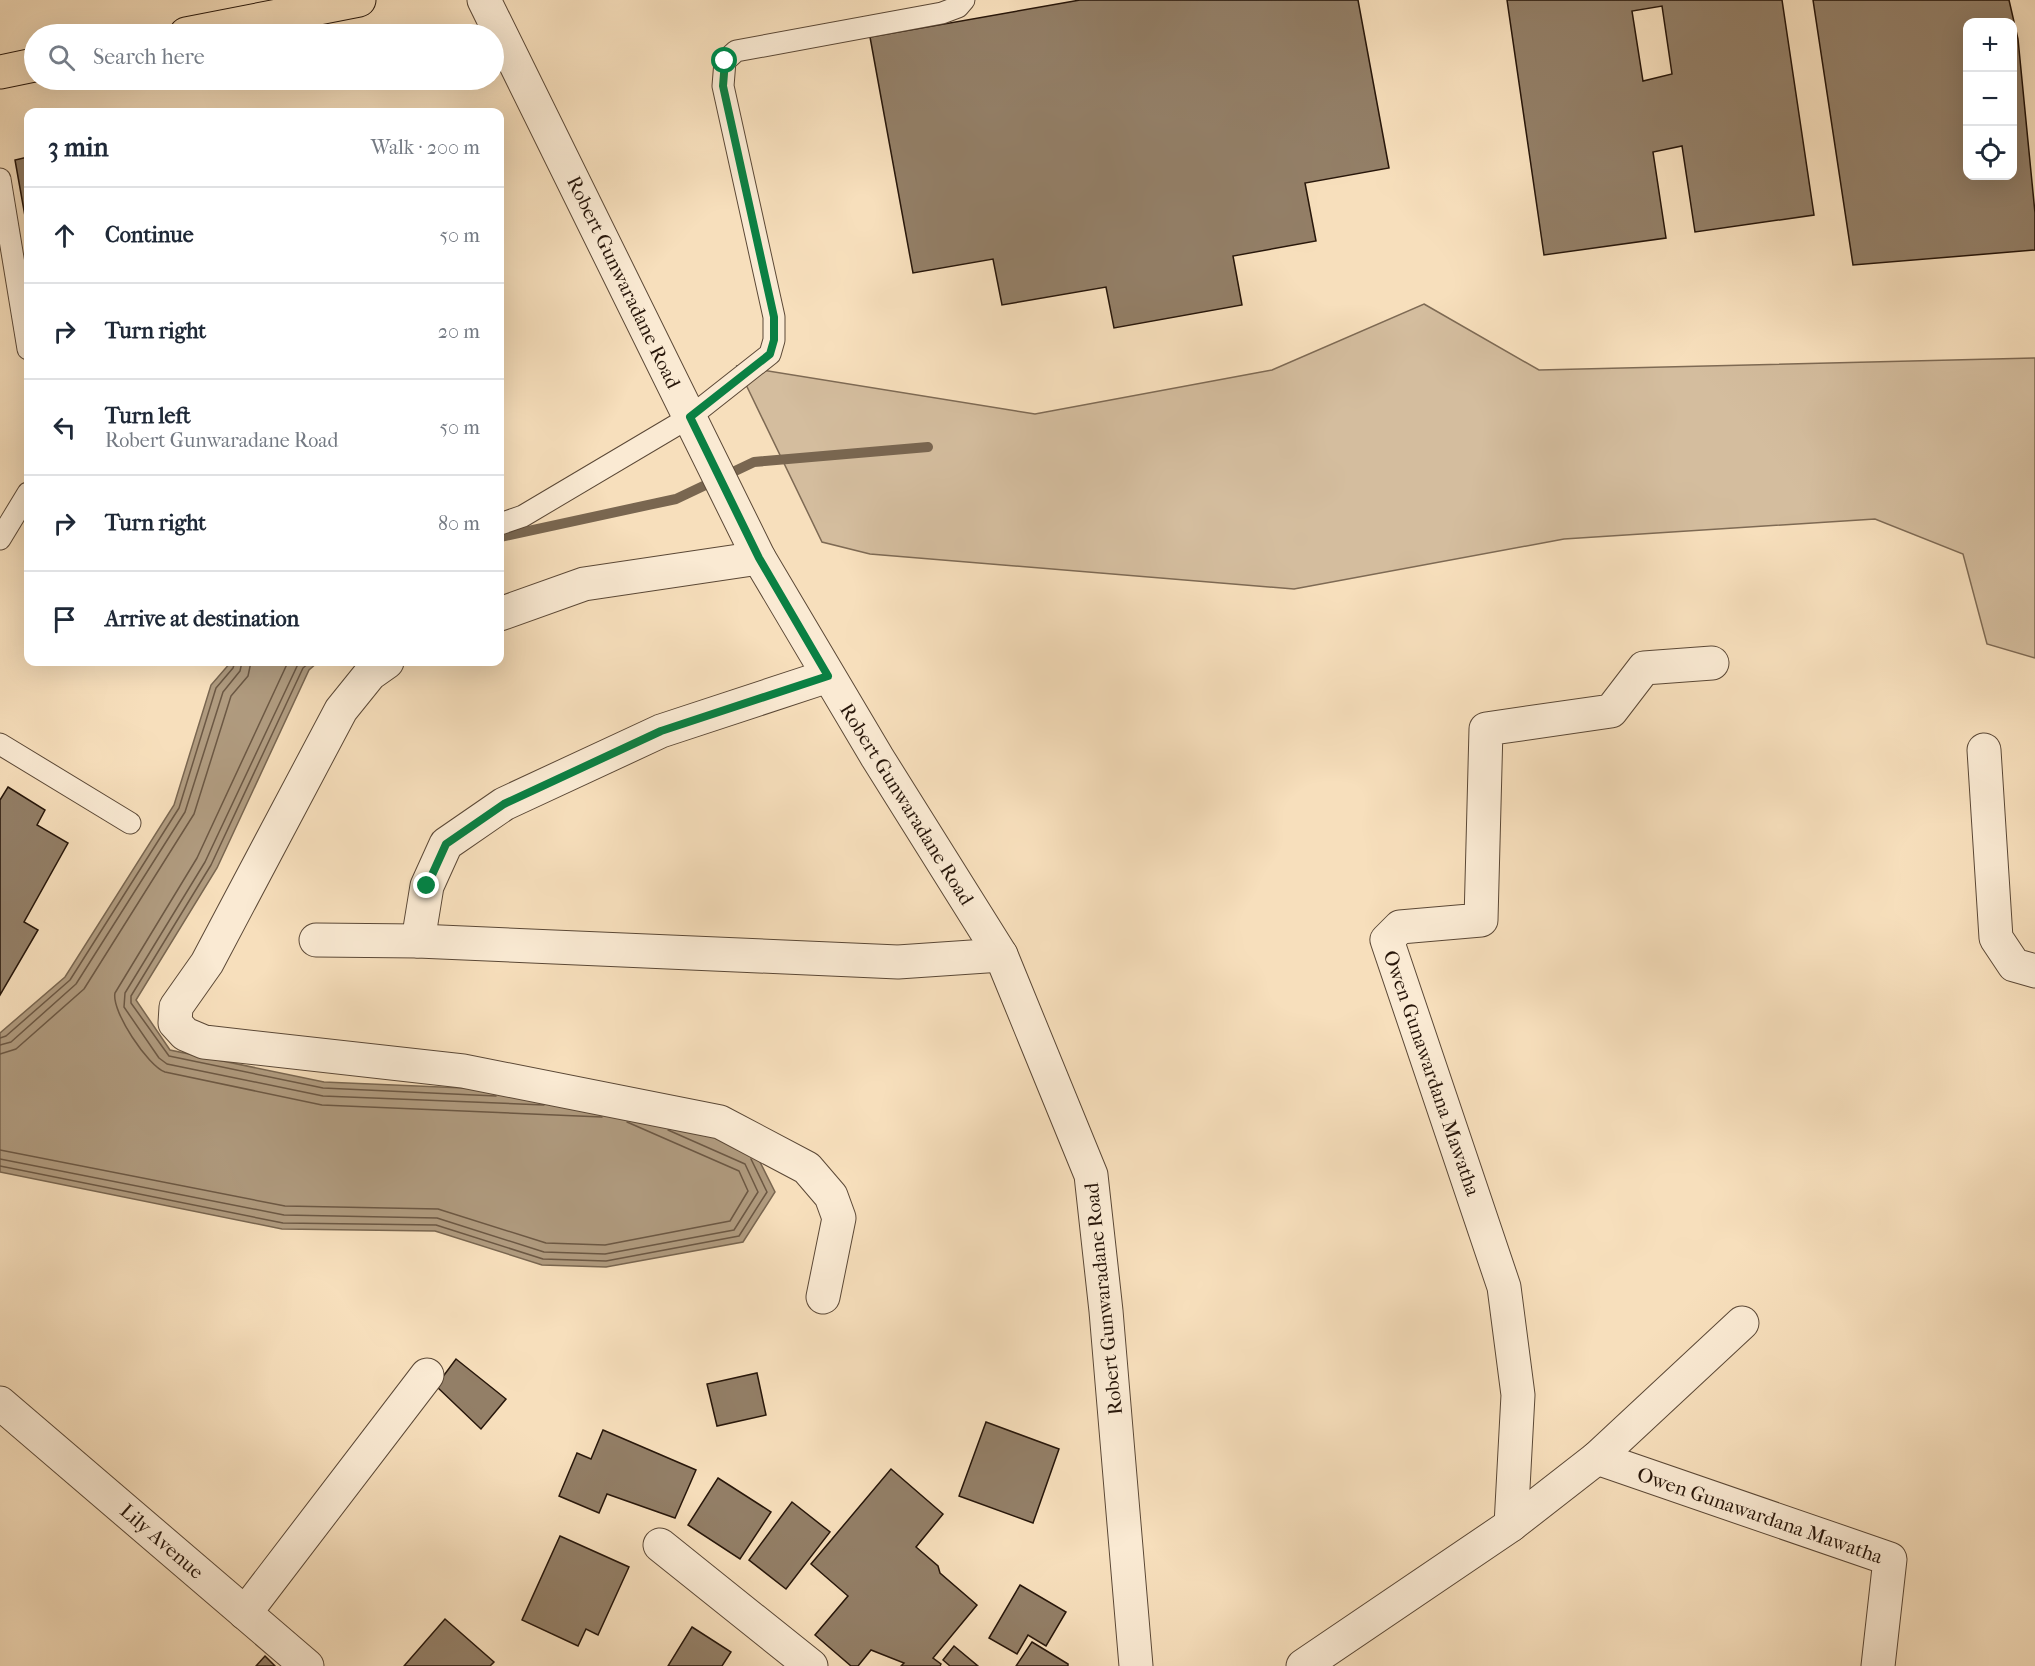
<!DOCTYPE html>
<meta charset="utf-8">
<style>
:root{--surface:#fff;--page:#f6f6f7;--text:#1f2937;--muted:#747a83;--line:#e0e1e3}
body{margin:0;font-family:"IM FELL French Canon",serif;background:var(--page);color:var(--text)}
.controls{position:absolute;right:18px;top:18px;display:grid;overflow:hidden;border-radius:12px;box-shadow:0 6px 24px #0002}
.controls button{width:54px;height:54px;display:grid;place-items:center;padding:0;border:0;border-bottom:2px solid var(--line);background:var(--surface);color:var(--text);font:30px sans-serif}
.stop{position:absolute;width:18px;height:18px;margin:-14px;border:4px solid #0b8043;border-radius:50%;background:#fff}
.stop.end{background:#0b8043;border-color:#fff;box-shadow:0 2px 6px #0008}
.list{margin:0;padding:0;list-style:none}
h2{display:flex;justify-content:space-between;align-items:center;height:78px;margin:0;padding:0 24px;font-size:26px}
h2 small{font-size:20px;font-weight:400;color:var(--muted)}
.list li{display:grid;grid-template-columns:39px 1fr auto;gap:18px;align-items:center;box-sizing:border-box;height:96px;padding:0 24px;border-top:2px solid var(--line)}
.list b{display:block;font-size:22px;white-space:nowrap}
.list p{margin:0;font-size:20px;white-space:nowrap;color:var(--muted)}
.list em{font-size:20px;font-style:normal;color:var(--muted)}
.icon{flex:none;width:33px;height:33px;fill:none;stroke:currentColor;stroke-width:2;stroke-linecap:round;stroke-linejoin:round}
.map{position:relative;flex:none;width:2035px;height:1666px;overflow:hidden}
.search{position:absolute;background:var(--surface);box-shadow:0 6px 24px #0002;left:24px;top:24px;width:480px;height:66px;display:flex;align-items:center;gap:15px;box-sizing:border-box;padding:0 21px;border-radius:33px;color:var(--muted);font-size:22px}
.panel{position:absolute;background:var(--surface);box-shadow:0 6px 24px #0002;left:24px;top:108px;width:480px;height:558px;border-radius:12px}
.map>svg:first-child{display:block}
.green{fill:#d4bd9e;stroke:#7e6a54;stroke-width:1.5}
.water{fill:#b09b7f;stroke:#796650;stroke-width:1.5}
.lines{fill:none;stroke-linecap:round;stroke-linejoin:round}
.shore{stroke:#6c5844;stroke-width:1.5}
.stream{stroke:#796650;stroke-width:10}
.building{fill:#937f67;stroke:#27160a;stroke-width:1.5;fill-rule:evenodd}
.service-casing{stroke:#5b4836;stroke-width:23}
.minor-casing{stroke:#5b4836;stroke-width:35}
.tertiary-casing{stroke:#5b4836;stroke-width:35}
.primary-casing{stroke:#27160a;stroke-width:35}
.service{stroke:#faead3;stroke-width:21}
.minor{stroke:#faead3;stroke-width:33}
.tertiary{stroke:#faead3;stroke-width:33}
.primary{stroke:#f7dfbc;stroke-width:33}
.route{stroke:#0b8043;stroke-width:8}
.labels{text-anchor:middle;stroke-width:6;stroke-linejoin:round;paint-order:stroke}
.street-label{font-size:20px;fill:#27160a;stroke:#faead3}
</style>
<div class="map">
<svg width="2035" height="1666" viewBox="0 0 2035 1666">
<rect width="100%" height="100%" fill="#f7dfbc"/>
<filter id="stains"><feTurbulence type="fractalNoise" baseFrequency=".00333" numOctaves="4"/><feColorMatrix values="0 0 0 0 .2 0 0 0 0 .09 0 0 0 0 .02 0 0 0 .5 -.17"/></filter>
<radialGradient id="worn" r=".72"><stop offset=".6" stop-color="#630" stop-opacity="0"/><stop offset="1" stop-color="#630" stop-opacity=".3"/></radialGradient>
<!-- green -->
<polygon class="green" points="1424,304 1539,370 2035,358 2035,658 1987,644 1963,554 1875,519 1564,539 1294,589 870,554 822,542 737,366 1035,414 1272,370"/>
<!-- water -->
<polygon class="water" points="231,662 318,662 309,670 217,868 136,1000 170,1050 324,1082 622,1095 756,1154 775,1192 743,1242 606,1267 542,1265 435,1231 282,1229 0,1172 0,1033 65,977 174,805 211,685"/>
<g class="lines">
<!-- shore -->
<g class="shore">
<path d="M288,662L197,858L115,993C111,1011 148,1066 165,1072L322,1105L602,1117"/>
<polyline points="299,662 205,862 125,993 124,1007 159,1058 167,1064 323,1096 544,1105"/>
<polyline points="310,662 303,668 211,865 131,996 131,1003 169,1056 323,1088 496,1096"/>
<polyline points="0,1038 6,1036 70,980 179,808 216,688 233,668 235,662"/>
<polyline points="0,1045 11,1042 76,984 185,812 223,692 240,671 242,662"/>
<polyline points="0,1054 16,1049 84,989 194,814 231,696 248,676 251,662"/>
<polyline points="0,1150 285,1206 438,1209 546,1243 605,1245 730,1221 748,1191 739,1171 627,1122"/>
<polyline points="0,1159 284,1215 437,1218 544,1252 605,1254 734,1230 758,1192 745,1164 668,1130"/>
<polyline points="0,1166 283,1223 436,1225 543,1259 606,1261 739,1236 767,1192 751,1159"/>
</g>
<!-- stream -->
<polyline class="stream" points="500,537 676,499 754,462 928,447"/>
</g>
<!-- building -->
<g class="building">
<polygon points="1080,0 1358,0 1389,168 1305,183 1316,241 1233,256 1242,305 1114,328 1106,287 1002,305 993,259 913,273 870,37"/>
<path d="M1507,0H1782L1814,215L1695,232L1682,146L1653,152L1666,238L1544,255ZM1662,6L1672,74L1643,81L1632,11Z"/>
<path d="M1813,0H2009L2018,39L2035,213V250L1853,265ZM1968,22H2012V176H1968Z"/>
<polygon points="28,157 28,233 15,160"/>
<polygon points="8,787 45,810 37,825 68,843 24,922 38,930 0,995 0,800"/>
<polygon points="456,1359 506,1399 481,1429 436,1386"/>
<polygon points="757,1373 766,1415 717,1426 707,1384"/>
<polygon points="986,1422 1059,1449 1033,1523 959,1496"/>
<polygon points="603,1430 696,1470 675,1518 607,1494 599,1513 559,1496 577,1453 591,1459"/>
<polygon points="891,1469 943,1514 916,1547 938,1566 940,1573 977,1605 933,1658 941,1664 940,1666 901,1666 904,1663 871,1650 858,1666 851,1666 815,1635 848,1596 811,1564"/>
<polygon points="718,1478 771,1512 740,1559 688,1525"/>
<polygon points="792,1502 830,1532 786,1589 749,1560"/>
<polygon points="560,1536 629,1567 598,1635 586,1629 578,1646 522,1620"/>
<polygon points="1020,1585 1066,1612 1046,1646 1028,1635 1017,1654 989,1638"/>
<polygon points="445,1619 494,1662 490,1666 404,1666"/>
<polygon points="692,1627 731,1652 722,1666 668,1666"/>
<polygon points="1032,1642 1068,1664 1068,1666 1016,1666"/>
<polygon points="954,1646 978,1666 950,1666 943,1660"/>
<polygon points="265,1656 275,1666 256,1666"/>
</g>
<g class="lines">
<defs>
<g id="service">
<polyline points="0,179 28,349"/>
<polyline points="500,524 523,516 690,417 770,354 774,340 774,317 723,86 725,61 736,51 942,13 958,7 964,0"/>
<polyline points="0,539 28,493"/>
<polyline points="0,744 130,823"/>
</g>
<g id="minor">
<polyline points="500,614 584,584 759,558"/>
<polyline points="387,662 370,674 341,710 207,963 176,1007 175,1023 185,1034 204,1042 463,1071 720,1122 807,1168 831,1196 839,1218 823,1297"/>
<polyline points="1984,750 1996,938 2014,965 2035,971"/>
<polyline points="316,940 418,941 898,962 1001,955"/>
<polyline points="418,941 427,886 446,844 504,804 661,731 828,676"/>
<polyline points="0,1403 307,1666"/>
<polyline points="1597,1458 1890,1559 1878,1666"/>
<polyline points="1511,1525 1518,1395 1504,1287 1387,940 1400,927 1481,920 1486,729 1611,711 1644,668 1712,663"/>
<polyline points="660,1545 811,1666"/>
<polyline points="245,1613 427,1375"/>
<polyline points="1303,1666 1511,1525 1597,1458 1742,1323"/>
</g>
<polyline id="tertiary" points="484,0 759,558 877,757 1001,955 1091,1175 1106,1311 1136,1666"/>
<g id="primary">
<polyline points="186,34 359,0"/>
<polyline points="0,72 34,65"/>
</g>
</defs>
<!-- service casing -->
<use href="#service" class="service-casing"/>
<!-- minor casing -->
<use href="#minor" class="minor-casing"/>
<!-- tertiary casing -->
<use href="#tertiary" class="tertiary-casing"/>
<!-- primary casing -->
<use href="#primary" class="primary-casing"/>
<!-- service -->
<use href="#service" class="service"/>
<!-- minor -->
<use href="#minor" class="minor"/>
<!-- tertiary -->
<use href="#tertiary" class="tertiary"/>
<!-- primary -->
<use href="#primary" class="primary"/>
</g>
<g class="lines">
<!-- route -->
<polyline class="route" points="427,886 446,844 504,804 661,731 828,676 759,558 690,417 770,354 774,340 774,317 723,86 725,61"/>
</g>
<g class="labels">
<!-- street labels -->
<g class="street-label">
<text transform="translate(624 282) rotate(64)" y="7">Robert Gunwaradane Road</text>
<text transform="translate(907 804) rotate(58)" y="7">Robert Gunwaradane Road</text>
<text transform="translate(1432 1073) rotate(71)" y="7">Owen Gunawardana Mawatha</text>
<text transform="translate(1103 1299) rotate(-96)" y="7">Robert Gunwaradane Road</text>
<text transform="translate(1760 1515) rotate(19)" y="7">Owen Gunawardana Mawatha</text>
<text transform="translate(162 1541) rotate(41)" y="7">Lily Avenue</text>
</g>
</g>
<rect width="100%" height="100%" filter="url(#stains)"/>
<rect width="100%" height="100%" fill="url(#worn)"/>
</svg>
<div class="controls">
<button>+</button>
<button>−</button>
<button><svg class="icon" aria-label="locate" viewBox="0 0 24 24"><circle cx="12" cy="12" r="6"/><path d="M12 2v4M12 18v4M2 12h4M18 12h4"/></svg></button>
</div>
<div class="stop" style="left:725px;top:61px"></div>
<div class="stop end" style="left:427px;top:886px"></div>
<div class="search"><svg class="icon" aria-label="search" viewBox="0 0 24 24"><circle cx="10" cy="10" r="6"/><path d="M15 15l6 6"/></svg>Search here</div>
<section class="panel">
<h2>3 min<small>Walk · 200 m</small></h2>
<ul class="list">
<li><svg class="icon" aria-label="ahead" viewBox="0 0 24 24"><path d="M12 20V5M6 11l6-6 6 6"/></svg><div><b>Continue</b></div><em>50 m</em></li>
<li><svg class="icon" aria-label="right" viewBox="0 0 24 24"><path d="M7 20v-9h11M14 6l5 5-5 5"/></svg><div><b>Turn right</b></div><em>20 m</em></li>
<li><svg class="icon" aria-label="left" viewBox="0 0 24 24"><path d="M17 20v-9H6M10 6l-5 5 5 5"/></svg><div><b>Turn left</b><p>Robert Gunwaradane Road</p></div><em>50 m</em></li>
<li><svg class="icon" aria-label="right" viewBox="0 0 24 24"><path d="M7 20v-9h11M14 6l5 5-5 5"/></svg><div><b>Turn right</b></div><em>80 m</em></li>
<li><svg class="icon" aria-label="arrive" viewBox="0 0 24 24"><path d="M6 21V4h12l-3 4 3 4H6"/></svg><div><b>Arrive at destination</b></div></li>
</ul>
</section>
</div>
